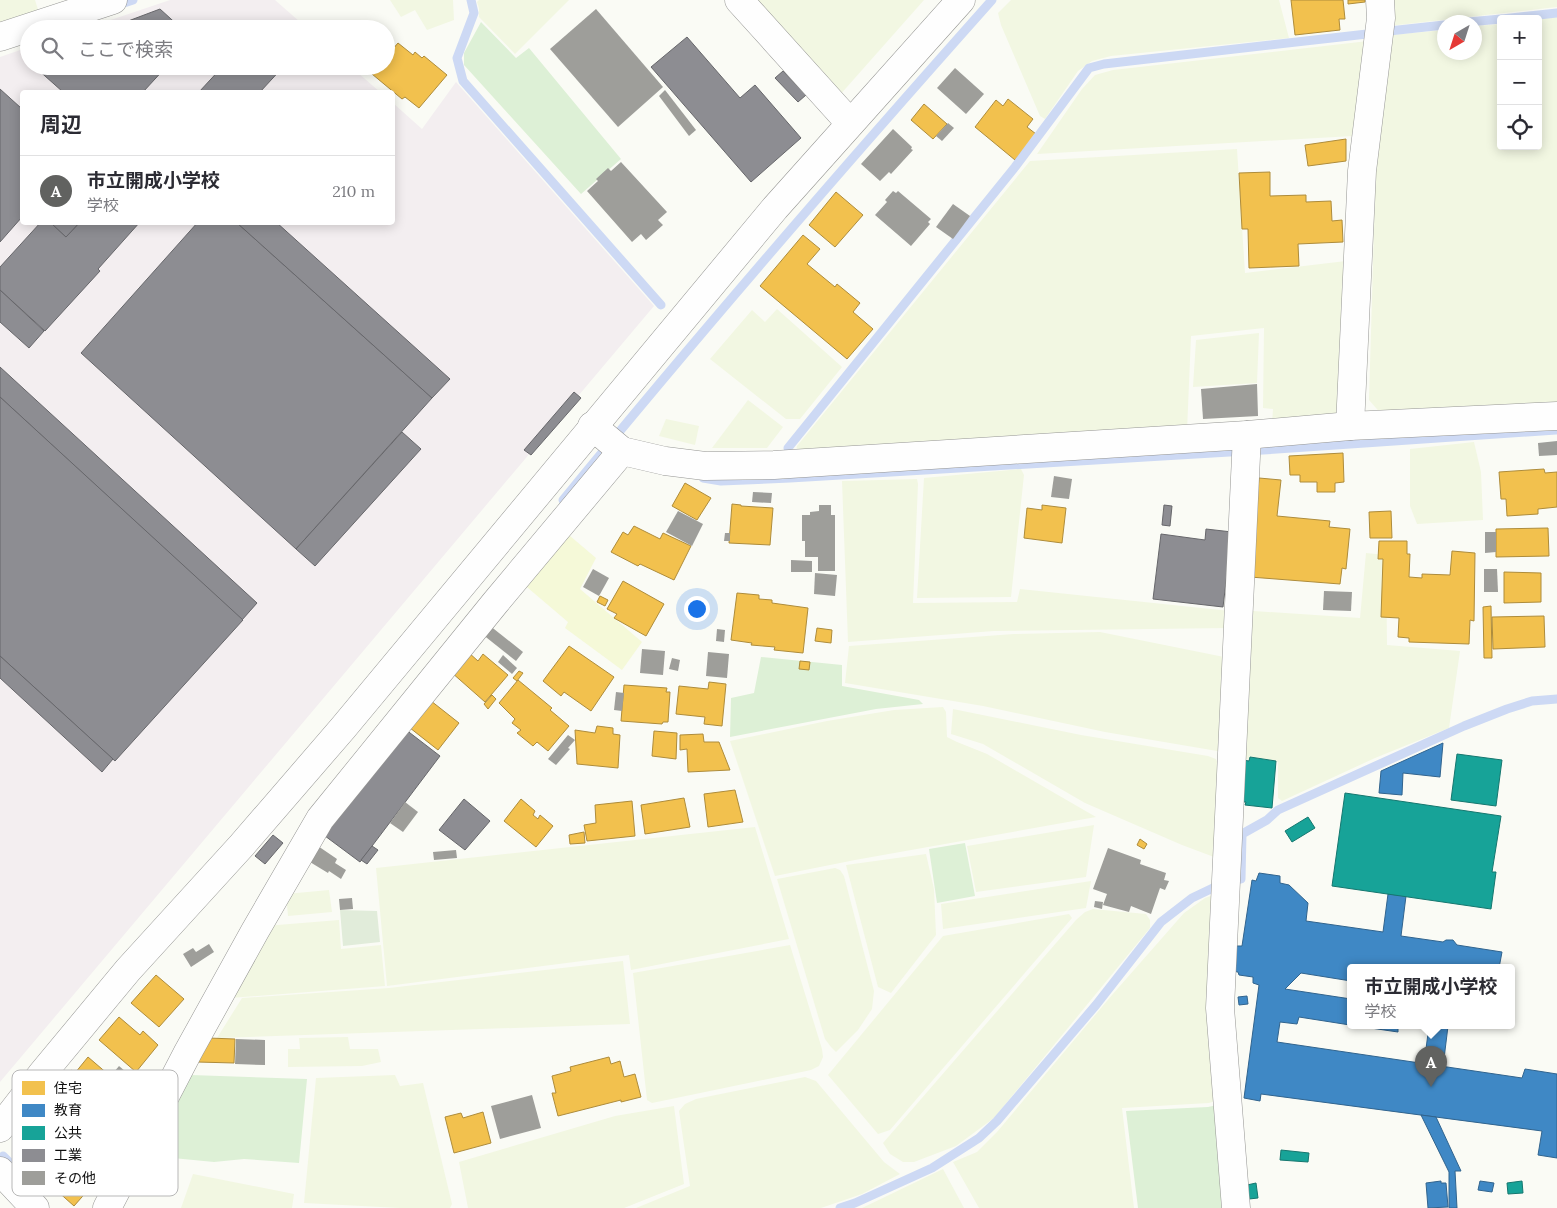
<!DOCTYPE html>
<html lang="ja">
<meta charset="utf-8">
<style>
:root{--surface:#fff;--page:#f2f2f3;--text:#2b2b33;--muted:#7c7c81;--line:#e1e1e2;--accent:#616260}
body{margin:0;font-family:Lora,"Noto Sans JP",serif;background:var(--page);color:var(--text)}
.controls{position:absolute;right:15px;top:15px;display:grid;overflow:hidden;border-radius:5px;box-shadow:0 2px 12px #0003}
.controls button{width:45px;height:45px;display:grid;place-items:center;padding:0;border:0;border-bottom:1px solid var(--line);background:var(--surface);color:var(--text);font:25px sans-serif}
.compass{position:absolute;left:1437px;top:15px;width:45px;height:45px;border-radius:50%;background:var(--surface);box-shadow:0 2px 12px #0003;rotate:219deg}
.you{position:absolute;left:696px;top:608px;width:18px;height:18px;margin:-12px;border:4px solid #fff;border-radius:50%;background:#1a73e8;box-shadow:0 0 0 8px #1a73e833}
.badge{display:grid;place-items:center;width:32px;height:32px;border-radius:50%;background:var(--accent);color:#fff;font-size:16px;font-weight:700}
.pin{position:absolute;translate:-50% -41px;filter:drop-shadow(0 1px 2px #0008)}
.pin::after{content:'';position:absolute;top:26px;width:18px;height:15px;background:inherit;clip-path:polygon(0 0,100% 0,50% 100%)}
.popup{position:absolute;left:1347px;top:964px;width:168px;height:65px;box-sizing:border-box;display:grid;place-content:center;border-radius:5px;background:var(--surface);filter:drop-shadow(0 1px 4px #0005);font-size:16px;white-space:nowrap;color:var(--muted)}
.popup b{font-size:19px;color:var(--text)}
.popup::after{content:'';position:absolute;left:50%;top:100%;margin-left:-10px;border:10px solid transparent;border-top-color:var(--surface)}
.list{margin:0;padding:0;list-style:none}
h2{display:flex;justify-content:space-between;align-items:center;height:65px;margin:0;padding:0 20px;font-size:21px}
h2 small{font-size:16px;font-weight:400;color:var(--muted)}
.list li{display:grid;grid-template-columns:32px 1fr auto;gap:15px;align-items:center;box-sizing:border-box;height:70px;padding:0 20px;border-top:1px solid var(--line)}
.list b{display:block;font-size:19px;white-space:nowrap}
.list p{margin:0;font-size:16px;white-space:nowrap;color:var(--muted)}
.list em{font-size:16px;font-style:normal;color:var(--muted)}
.icon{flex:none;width:28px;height:28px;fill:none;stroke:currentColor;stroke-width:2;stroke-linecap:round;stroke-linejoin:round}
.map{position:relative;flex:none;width:1557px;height:1208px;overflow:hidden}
.search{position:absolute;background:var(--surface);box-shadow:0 2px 12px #0003;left:20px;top:20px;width:375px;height:55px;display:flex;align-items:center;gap:12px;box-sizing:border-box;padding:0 18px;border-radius:28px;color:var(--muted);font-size:19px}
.panel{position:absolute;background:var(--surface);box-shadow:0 2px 12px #0003;left:20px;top:90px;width:375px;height:135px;border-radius:5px}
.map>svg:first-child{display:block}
.industrial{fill:#f3eef0}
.farmland{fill:#f2f7e2}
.green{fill:#ddf0d6}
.sand{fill:#f5f9d8}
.cemetery{fill:#e1ecda}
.homes{fill:#f2c14e;stroke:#ae8c3b}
.schools{fill:#3f88c5;stroke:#31648e}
.public{fill:#17a398;stroke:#15776f}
.industry{fill:#8d8d92;stroke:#67676b}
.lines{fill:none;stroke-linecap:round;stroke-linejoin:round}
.stream{stroke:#cdd9f4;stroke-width:9}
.building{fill:#9e9e9a}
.minor-casing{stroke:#959593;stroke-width:29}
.minor{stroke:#fefefe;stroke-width:28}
.key{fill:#fff;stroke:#b7b7b7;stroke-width:1}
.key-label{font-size:14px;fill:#0f0f0f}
</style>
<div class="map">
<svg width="1557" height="1208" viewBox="0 0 1557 1208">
<rect width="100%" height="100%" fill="#fafbf5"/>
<!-- industrial -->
<g class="industrial">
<polygon points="170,0 275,0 308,29 84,29"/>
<polygon points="29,47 29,66 350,66 380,92 22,92 22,222 392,222 393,103 422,129 456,82 654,306 0,1082 0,57"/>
</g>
<!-- farmland -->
<g class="farmland">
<polygon points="0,0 35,0 40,16 0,29"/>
<polygon points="390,0 453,0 454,20 427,30 415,10 401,17"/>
<polygon points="479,0 569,0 515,54 479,17 479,8 477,2"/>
<polygon points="751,0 924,0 839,96"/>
<polygon points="1011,0 1279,0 1289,38 1111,56 1092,61 1078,71 1045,119 1040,116 1001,25 998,13"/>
<polygon points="1390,0 1557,0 1557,7 1389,26"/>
<polygon points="1557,17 1557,402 1383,416 1369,400 1376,161 1390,35 1444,30 1444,52 1474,52 1475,26 1501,24 1501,146 1538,146 1538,19"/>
<polygon points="1368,41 1353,136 1037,154 1082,89 1095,75 1113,70"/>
<polygon points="1237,149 1245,273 1346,261 1340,410 1333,420 1272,423 1273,409 1263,408 1264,328 1191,336 1187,431 796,451 797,446 1030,161"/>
<polygon points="777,309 842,367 800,419 786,419 710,359 752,310 765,322"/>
<polygon points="1259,333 1257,383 1193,387 1196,340"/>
<polygon points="748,400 783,427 767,448 712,448"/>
<polygon points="666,419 699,426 695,445 659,436"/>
<polygon points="1474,442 1481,472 1483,520 1417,524 1410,506 1410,449"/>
<polygon points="1021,469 1024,475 1011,597 917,598 924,478"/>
<polygon points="917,479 918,484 913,603 1017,602 1020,589 1230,611 1228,628 994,631 848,642 842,481"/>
<polygon points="1366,553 1386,555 1387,645 1460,651 1449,728 1375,758 1282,801 1278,798 1278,762 1243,759 1253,611 1360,618"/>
<polygon points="1100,632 1229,658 1223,752 1105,732 983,706 845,683 849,646 1014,634"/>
<polygon points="943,707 946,712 947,737 957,742 987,754 1096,817 855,860 775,876 730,741 827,721 894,710"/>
<polygon points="953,709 1081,735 1208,756 1216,759 1221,771 1214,857 1182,845 1085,803 983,744 951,734"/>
<polygon points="1094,825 1086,877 976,892 967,846"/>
<polygon points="755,827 789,939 631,970 629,955 387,986 376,868"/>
<polygon points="926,854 934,889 936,935 891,993 878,987 846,865"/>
<polygon points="835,868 840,870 844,876 874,991 872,1009 858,1030 836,1052 831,1047 825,1039 777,879"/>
<polygon points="1091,881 1086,908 943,929 941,904"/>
<polygon points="329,890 332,912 288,916 286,894"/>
<polygon points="1219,893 1222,1099 1209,1103 1122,1108 1134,1208 979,1208 953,1162 977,1152 997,1132 1112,995 1184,913 1205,898"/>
<polygon points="1093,909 1146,914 1150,920 1150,928 994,1118 956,1146 914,1162 903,1162 890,1154 883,1143 1076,920 1085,912"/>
<polygon points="1069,914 1072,918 890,1130 878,1134 828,1075 943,936"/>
<polygon points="339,920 341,949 381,945 385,986 230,998 265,926"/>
<polygon points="790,945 822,1049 823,1057 819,1066 811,1070 652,1103 647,1100 633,973"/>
<polygon points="623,961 630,1024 217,1038 242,998 389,988"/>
<polygon points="348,1037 350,1049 378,1049 381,1062 362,1066 288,1067 288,1049 300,1049 299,1038"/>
<polygon points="395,1075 400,1086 423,1083 452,1204 450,1208 400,1208 304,1203 316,1078"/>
<polygon points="805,1077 816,1081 884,1162 900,1174 862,1194 821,1208 636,1208 690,1186 679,1111 685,1104 696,1099"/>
<polygon points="674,1106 684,1184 624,1208 468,1208 459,1162 615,1116"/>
<polygon points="943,1169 964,1208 862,1208"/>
<polygon points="193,1174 294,1194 292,1208 181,1208"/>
</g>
<!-- green -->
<g class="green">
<polygon points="481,22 516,58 529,48 621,159 581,194 464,65 464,53"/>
<polygon points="761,657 842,665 842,686 919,700 923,704 876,709 730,737 731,698 754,693"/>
<polygon points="965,843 975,896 937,903 929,849"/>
<polygon points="191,1075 307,1079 299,1163 244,1159 214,1162 152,1156 147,1146"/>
<polygon points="1222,1104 1229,1208 1138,1208 1126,1111 1208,1107"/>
</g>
<!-- sand -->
<polygon class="sand" points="563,530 596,558 580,589 642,642 622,670 565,628 568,622 521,582"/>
<!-- cemetery -->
<polygon class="cemetery" points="340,910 377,911 380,942 343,946"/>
<!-- homes -->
<g class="homes">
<polygon points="1291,0 1343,0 1345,19 1339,19 1340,30 1295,35"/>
<polygon points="1348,0 1365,0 1365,2 1348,4"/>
<polygon points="398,43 413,55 415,52 422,58 424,56 447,75 419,108 405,97 402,99 372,74 378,66 386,66 386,57"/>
<polygon points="1008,99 1033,119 1027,127 1036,134 1015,160 975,127 996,100 1003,106"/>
<polygon points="924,104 947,124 933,139 911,120"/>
<polygon points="1346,139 1346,161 1308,166 1305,145"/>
<polygon points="1270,172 1270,196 1306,195 1306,202 1331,201 1332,221 1342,220 1343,242 1298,244 1299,266 1249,268 1248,229 1242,229 1239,173"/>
<polygon points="836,192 863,215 835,247 809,225"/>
<polygon points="803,235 820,249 807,264 835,287 837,284 860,303 853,312 873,329 847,359 760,286"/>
<polygon points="1343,453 1344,482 1335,483 1335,492 1317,492 1317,482 1300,482 1300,475 1290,475 1289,456"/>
<polygon points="1544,469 1545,473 1557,472 1557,507 1538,509 1538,514 1507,516 1506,499 1501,499 1499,472"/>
<polygon points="1259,478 1281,480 1277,516 1330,521 1329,527 1350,529 1346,569 1342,568 1340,584 1250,577"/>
<polygon points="685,483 711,498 697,520 672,506"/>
<polygon points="732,504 741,505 741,506 773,508 770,545 729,543"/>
<polygon points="1042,505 1066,508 1062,543 1024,538 1027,508 1042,510"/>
<polygon points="1391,511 1392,538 1370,538 1369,512"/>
<polygon points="634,526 660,539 663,533 691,546 674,580 640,564 638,566 611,552 623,532 628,535"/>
<polygon points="1548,528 1549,556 1496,557 1496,529"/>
<polygon points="1379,541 1407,541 1407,554 1410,554 1409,577 1422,578 1422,574 1450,575 1452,551 1475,553 1474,621 1470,620 1469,644 1409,642 1409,638 1398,637 1399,618 1381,617 1383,559 1378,559"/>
<polygon points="1504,572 1541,573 1541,602 1504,603"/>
<polygon points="623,581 664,604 646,636 614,618 617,614 607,609"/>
<polygon points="737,593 759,595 759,599 772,600 772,603 808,608 803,653 774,650 775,647 751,645 752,643 731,640"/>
<polygon points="600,596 608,600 605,606 597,602"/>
<polygon points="1491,606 1492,658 1484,658 1483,607"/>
<polygon points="1544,616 1545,647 1493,649 1492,617"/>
<polygon points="817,628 832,630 831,643 815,641"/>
<polygon points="569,646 614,677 591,711 564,692 561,696 543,681"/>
<polygon points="468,652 478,661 483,654 508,675 485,702 451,672"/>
<polygon points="800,661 810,662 809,670 799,669"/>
<polygon points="519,671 523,673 517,681 513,678"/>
<polygon points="518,680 552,708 550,710 569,726 548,751 537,742 533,746 517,733 521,730 512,723 515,719 499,703"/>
<polygon points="709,682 726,684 722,726 704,724 705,717 676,714 679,686 708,689"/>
<polygon points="624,685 667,688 666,692 670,692 668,722 663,722 662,724 621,721"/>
<polygon points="492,695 496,699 488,709 484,704"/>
<polygon points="426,697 459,723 438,750 405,724"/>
<polygon points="597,726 613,728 613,734 620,735 618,768 577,764 575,730 595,733"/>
<polygon points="654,731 677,733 676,759 652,756"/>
<polygon points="703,734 704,742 719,742 730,770 688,772 687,749 680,750 680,735"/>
<polygon points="735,790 743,822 708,827 704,794"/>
<polygon points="684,798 690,827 645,834 641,805"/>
<polygon points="521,799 535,811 533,815 538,819 540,815 553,826 536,847 504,821"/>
<polygon points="632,801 635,836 587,841 584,825 596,823 595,805"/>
<polygon points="584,832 585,843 570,844 569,835"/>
<polygon points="1140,839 1147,844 1144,849 1137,845"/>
<polygon points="156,975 184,999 159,1027 131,1003"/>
<polygon points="119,1017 140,1035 143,1031 158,1045 136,1072 99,1040"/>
<polygon points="208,1038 235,1039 234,1063 197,1062"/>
<polygon points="88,1057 109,1075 79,1111 54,1090 71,1070 75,1073"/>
<polygon points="609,1057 611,1064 620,1061 624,1077 635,1074 641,1097 621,1102 621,1100 558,1116 552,1093 556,1093 552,1076 571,1071 570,1067"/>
<polygon points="483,1112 491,1143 454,1153 445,1117 461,1113 463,1118"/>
<polygon points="51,1126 72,1147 43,1177 21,1155"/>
<polygon points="77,1146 105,1171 74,1206 46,1181"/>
</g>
<!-- schools -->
<g class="schools">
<polygon points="1443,743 1440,777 1403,773 1402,795 1379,793 1381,771"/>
<polygon points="1259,873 1280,876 1280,883 1289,885 1308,903 1306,921 1383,932 1388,894 1406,896 1401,936 1443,942 1446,940 1453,940 1457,945 1502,952 1499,968 1351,968 1351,981 1301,973 1285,989 1351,999 1350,1025 1299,1017 1297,1024 1280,1022 1277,1042 1522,1078 1525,1069 1557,1074 1557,1158 1538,1155 1542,1131 1261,1094 1260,1101 1244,1098 1259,985 1253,983 1253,977 1239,975 1238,972 1232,971 1233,946 1242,946 1252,880 1256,881"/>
<polygon points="1247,996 1248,1004 1239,1005 1238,997"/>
<polygon points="1357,1026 1398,1026 1398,1032"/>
<polygon points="1429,1026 1448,1026 1443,1067 1424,1064"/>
<polygon points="1421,1115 1436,1117 1461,1171 1455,1171 1457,1208 1449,1208 1449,1172"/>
<polygon points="1441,1181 1441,1183 1446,1183 1448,1207 1428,1208 1426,1183"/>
<polygon points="1480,1181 1494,1183 1492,1192 1478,1190"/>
</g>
<!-- public -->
<g class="public">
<polygon points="1457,754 1502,760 1496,806 1451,800"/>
<polygon points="1250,757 1276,761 1272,808 1245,805 1246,802 1239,802 1243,760 1249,761"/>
<polygon points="1345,793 1501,816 1492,872 1496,872 1491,909 1332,886"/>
<polygon points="1308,817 1315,828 1292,842 1285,831"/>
<polygon points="1281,1150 1309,1153 1308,1162 1280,1160"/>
<polygon points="1522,1181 1523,1193 1508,1194 1507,1183"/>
<polygon points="1256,1183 1258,1198 1249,1199 1247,1185"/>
</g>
<!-- industry -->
<g class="industry">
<polygon points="160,9 182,29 107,29"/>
<polygon points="687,37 740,98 755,85 801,138 751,182 651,67"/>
<polygon points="37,66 167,66 143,92 63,92 36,68"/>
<polygon points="223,66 284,66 260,92 199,92"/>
<polygon points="783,71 806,95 798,102 775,78"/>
<polygon points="0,89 21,108 22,107 22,217 0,242"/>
<polygon points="41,222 50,222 66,237 80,222 140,222 98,269 100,271 45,331 0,290 0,267"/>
<polygon points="50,222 80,222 66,237"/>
<polygon points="198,222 236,222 432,398 296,549 81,353"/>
<polygon points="236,222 276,222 450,379 432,398"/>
<polygon points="0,290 44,331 29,348 0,322"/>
<polygon points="0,367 257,603 242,620 0,397"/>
<polygon points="574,392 581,398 531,455 524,450"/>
<polygon points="0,397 243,620 115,761 0,656"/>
<polygon points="402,432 421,449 315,566 296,549"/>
<polygon points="1164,505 1172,506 1170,526 1162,525"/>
<polygon points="1206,529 1232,532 1223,607 1153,599 1161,534 1205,540"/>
<polygon points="0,656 113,759 102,772 0,678"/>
<polygon points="401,726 440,756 360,862 321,833"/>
<polygon points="464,799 490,821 465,850 439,830"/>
<polygon points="273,835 283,843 265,864 255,856"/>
<polygon points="372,846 378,850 367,864 361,860"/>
</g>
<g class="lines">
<!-- stream -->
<g class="stream">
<polyline points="471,0 474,13 457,58 463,81 661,305"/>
<polyline points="115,6 133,0"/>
<polyline points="1502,19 1557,13"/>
<polyline points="1468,22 1501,19"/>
<polyline points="1389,31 1444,25"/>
<polyline points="788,448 1015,167 1089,68 1104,64 1367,34"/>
<polyline points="703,478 721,481 790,478 1263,450 1556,430"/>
<path d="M563,500C702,330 846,164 992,0"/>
<polyline points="1237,880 1241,879 1242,834 1267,820 1278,810 1464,726 1507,709 1532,701 1557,699"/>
<polyline points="131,1132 145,1105"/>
<polyline points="3,1156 14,1167"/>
<polyline points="840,1208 855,1203 932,1168 979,1138 997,1121 1096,1005 1161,922 1192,898 1215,887"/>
</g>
</g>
<!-- building -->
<g class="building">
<polygon points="596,9 663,87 618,127 550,49"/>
<polygon points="955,68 984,94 966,114 937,88"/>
<polygon points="665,90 696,130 689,136 659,96"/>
<polygon points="948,123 954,128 942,141 936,136"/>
<polygon points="893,129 912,147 911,149 913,150 891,174 889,172 880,181 861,164"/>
<polygon points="621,162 667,212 658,220 663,225 646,240 641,234 632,242 587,191 598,181 596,179 608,168 611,171"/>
<polygon points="893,191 896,193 898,191 931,219 928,222 930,224 911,246 875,215 887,202 885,200"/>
<polygon points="953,204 970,216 953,239 936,227"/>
<polygon points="1257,384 1258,416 1203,419 1201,389"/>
<polygon points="1557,441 1557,455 1539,456 1538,443"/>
<polygon points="1054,476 1072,479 1069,499 1051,497"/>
<polygon points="753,492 772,493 771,503 752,502"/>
<polygon points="819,505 831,505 831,515 835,515 835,571 818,571 818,557 805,557 805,541 802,541 802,515 810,515 810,512 819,511"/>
<polygon points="678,511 703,524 692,546 666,532"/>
<polygon points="1485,532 1496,532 1496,552 1485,553"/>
<polygon points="725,533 730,533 730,541 724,541"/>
<polygon points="791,560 812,561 812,572 791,572"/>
<polygon points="593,569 609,578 599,596 583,587"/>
<polygon points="1484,569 1497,569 1498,592 1484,592"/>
<polygon points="815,573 837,575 835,596 814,594"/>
<polygon points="1324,591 1352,592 1351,611 1323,610"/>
<polygon points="489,625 523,652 516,661 482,634"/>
<polygon points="717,629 725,630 724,642 716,641"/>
<polygon points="642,649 665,651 663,675 640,673"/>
<polygon points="708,652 729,654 727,678 706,676"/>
<polygon points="503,655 517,668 512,674 498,662"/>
<polygon points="672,658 680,660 678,671 669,669"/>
<polygon points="616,692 624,693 622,711 614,710"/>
<polygon points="568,735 575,740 568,748 570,749 556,765 548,759"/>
<polygon points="405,802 418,812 403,832 390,823"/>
<polygon points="315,844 337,859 335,863 346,870 341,879 329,871 328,873 305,859"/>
<polygon points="1108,848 1141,860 1140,864 1166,873 1164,880 1169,881 1165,890 1160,888 1151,914 1131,906 1129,912 1103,905 1107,894 1093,889"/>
<polygon points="456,850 457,858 434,860 433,852"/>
<polygon points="352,898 353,909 340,910 339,899"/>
<polygon points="1095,901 1103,902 1102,909 1094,907"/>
<polygon points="209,944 214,952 191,967 183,954 193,948 196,952"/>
<polygon points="236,1039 265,1040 265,1065 235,1064"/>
<polygon points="119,1066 139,1083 124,1100 105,1083"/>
<polygon points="532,1095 541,1128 500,1139 491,1106"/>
<polygon points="102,1122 119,1134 105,1152 89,1139"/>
<polygon points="145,1156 154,1161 144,1181 134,1176"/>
</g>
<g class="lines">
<defs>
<g id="minor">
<polyline points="739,0 850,123"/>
<polyline points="0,37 113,0"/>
<polyline points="592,426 622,451 665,461 705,466 774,465 1247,435 1350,426 1557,416"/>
<polyline points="1350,426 1362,171 1381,18 1380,0"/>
<polyline points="0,1128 41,1075 128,970 242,845 343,728 775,208 961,0"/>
<polyline points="0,1171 35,1208"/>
<polyline points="107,1208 188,1052 255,931 320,819 495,603 622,451"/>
<polyline points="1236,1208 1220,1008 1247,435"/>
</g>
</defs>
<!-- minor casing -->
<use href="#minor" class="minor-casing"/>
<!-- minor -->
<use href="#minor" class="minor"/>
</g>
<!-- legend -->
<rect x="12" y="1070" width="166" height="126" rx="8" class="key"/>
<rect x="22" y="1081" width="23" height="14" fill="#f2c14e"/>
<rect x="22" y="1104" width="23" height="13" fill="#3f88c5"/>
<rect x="22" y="1126" width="23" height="14" fill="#17a398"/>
<rect x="22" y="1149" width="23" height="13" fill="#8d8d92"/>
<rect x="22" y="1171" width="23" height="14" fill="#9e9e9a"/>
<g class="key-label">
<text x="54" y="1093">住宅</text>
<text x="54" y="1115">教育</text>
<text x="54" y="1138">公共</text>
<text x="54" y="1160">工業</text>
<text x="54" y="1183">その他</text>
</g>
</svg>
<div class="controls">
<button>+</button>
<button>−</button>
<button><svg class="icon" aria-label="locate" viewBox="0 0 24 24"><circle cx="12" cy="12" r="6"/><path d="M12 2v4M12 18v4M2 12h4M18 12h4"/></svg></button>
</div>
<svg class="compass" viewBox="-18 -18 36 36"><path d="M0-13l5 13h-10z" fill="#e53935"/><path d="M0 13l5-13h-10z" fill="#7c7c81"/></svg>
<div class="you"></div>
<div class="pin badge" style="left:1431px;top:1087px">A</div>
<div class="popup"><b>市立開成小学校</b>学校</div>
<div class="search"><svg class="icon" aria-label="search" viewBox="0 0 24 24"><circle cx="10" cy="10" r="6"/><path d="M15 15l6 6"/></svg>ここで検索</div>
<section class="panel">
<h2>周辺<small></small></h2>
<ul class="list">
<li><span class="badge">A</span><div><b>市立開成小学校</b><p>学校</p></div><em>210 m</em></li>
</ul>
</section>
</div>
